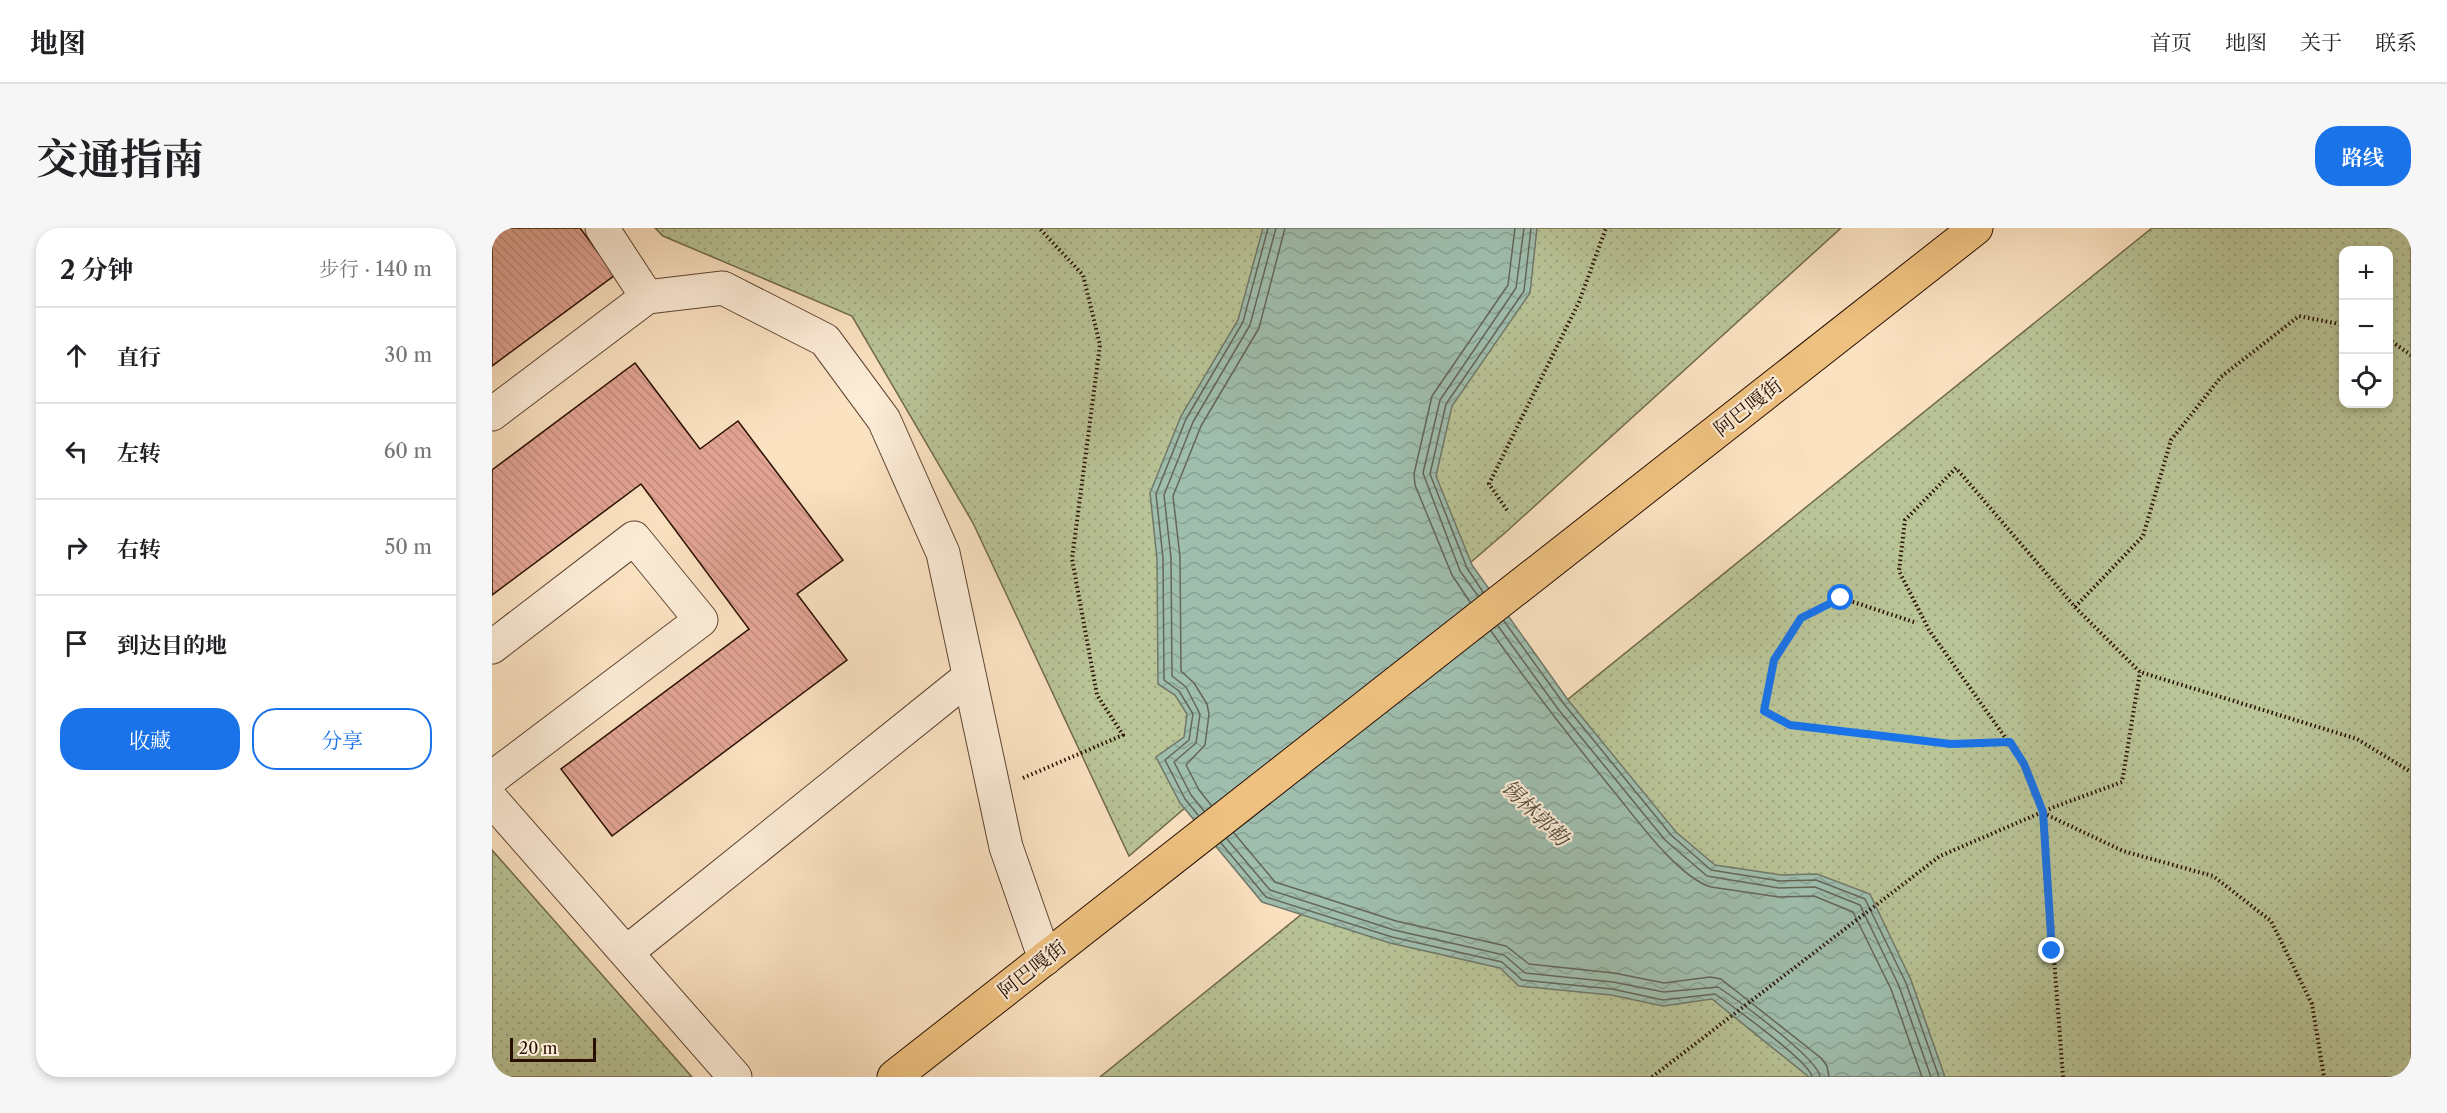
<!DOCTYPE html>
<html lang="zh">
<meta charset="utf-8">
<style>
:root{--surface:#fff;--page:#f6f6f6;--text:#202124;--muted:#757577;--line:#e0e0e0;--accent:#1a73e8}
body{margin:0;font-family:"Libre Caslon Text","Noto Serif SC",serif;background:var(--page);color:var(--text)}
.controls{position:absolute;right:18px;top:18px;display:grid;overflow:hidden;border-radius:12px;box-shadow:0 3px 9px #0003}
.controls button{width:54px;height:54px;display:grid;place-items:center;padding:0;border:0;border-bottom:2px solid var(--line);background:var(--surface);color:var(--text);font:30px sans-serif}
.scale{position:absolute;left:18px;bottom:15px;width:86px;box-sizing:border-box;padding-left:6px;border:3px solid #290f02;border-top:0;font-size:16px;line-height:21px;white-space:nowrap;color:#290f02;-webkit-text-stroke:4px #fcecd7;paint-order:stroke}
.stop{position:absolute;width:18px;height:18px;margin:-14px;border:4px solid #1a73e8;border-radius:50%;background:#fff}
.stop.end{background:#1a73e8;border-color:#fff;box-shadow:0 2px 6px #0008}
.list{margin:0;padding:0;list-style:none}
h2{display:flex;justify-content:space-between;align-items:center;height:78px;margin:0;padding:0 24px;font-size:26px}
h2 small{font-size:20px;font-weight:400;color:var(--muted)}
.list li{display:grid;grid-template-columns:39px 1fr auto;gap:18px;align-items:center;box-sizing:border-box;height:96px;padding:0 24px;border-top:2px solid var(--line)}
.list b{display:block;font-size:22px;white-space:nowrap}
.list em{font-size:20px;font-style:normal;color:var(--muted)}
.actions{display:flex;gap:12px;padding:18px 24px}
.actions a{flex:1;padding:14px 0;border:2px solid var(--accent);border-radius:24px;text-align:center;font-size:21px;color:var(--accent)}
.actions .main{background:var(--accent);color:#fff}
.icon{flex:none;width:33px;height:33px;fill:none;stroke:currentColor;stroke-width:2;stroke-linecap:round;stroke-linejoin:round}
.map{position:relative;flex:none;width:1919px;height:849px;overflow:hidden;border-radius:24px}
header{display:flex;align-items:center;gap:36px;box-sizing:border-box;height:84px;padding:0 30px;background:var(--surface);border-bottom:2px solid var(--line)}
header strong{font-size:28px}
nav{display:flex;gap:33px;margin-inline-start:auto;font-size:21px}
.intro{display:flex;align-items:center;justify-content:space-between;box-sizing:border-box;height:144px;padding:0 36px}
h1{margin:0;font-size:42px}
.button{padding:15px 27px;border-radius:24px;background:var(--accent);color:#fff;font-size:21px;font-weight:700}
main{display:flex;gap:36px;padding:0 36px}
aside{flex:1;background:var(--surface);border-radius:24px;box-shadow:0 3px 9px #0003}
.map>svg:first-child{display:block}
.grass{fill:url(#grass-dots);stroke:#716a4c;stroke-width:1.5;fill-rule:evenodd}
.water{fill:url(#water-waves);stroke:#707869;stroke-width:1.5}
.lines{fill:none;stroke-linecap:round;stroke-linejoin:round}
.shore{stroke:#646658;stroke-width:1.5}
.building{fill:url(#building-back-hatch);stroke:#290f02;stroke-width:1.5}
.minor-casing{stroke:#5e4432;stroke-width:35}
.major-casing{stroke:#290f02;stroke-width:35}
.path{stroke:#290f02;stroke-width:4;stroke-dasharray:1.5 3;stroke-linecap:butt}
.minor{stroke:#fcecd7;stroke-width:33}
.major{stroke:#eec180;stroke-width:33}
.route{stroke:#1a73e8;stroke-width:8}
.labels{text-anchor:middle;stroke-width:4.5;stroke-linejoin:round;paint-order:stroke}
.street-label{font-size:20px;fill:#290f02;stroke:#fcecd7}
.water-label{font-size:21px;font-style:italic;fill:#524c3e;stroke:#fcecd7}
</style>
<header>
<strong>地图</strong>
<nav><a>首页</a><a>地图</a><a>关于</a><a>联系</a></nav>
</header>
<div class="intro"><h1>交通指南</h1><a class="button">路线</a></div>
<main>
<aside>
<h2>2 分钟<small>步行 · 140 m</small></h2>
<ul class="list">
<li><svg class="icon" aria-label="ahead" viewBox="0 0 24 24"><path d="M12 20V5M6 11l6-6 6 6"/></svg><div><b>直行</b></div><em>30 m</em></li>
<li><svg class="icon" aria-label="left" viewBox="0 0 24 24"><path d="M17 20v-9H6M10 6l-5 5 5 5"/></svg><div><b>左转</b></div><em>60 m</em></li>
<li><svg class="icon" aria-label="right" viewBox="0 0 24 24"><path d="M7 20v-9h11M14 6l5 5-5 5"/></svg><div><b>右转</b></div><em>50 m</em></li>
<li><svg class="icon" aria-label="arrive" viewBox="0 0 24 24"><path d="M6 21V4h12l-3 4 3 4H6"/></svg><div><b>到达目的地</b></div></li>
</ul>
<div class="actions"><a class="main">收藏</a><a>分享</a></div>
</aside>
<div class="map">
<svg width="1919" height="849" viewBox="0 0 1919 849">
<defs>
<pattern id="grass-dots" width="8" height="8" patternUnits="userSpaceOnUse" patternTransform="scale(1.5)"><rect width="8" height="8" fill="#b9c497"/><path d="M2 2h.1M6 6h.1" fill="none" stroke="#9fa780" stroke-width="1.8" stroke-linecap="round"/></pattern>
<pattern id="water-waves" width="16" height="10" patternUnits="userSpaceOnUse" patternTransform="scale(1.5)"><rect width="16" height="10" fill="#9fbeae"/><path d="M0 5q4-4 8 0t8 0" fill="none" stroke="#89a294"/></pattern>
<pattern id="building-back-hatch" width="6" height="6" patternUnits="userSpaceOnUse" patternTransform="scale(1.5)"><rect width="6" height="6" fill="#e2a494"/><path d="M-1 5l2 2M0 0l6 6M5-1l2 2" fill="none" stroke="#c28c7e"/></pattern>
</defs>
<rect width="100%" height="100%" fill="#fbe2c1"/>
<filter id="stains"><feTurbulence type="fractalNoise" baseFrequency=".00333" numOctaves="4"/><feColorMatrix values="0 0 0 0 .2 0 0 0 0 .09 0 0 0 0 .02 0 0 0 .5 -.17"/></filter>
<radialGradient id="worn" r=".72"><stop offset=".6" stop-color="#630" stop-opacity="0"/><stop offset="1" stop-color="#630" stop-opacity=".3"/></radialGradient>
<!-- grass -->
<g class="grass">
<polygon points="163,0 1349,0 1014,304 637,628 481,295 360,88 171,8"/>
<path d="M1660,0H1919V849H608ZM1852,22H1896V176H1852Z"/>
<polygon points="0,622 200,849 0,849"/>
</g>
<!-- water -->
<polygon class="water" points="771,0 1045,0 1038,65 960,178 944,248 980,337 1076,472 1184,604 1223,637 1289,647 1325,646 1378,666 1419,752 1453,849 1317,849 1220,771 1171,778 1119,767 1027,758 1008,740 898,715 770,674 688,575 664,529 692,509 695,486 683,467 666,456 665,331 658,265 689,188 746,92"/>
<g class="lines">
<!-- shore -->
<g class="shore">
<polyline points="991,364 975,340 938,246 954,176 1032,63 1039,0"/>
<polyline points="986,368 968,343 931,245 948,172 1024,60 1032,0"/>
<polyline points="978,374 960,347 923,257 922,246 940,168 1016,57 1023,0"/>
<polyline points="1012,393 1072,476 1179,607 1219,642 1288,653 1324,652 1373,671 1414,755 1447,849"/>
<polyline points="1006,398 1066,481 1173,612 1215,648 1287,660 1323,659 1368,677 1407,758 1439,849"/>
<path d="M999,403C1040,461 1083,516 1128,571C1148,596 1188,650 1219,659L1287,669L1322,668L1361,684L1399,761L1430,849"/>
<polyline points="719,577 707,562 694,537 713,517 717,486 715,476 702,455 689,443 688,329 681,268 709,198 767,100 793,0"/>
<polyline points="712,583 699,567 682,534 704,515 708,486 694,459 680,448 679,330 672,267 701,194 758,97 784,0"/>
<polyline points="706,587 693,571 673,532 697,512 701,486 687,463 672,452 671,330 664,266 694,191 751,94 776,0"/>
<polyline points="742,605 783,654 904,693 1014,718 1037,736 1122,745 1172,755 1218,749 1229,751 1329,830 1335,838 1337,849"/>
<path d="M735,611L778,662L902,702L1012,727L1033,745L1121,754L1172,764L1226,759C1244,771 1327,831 1328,849"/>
<path d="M729,615L774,669L900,709L1010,734L1030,752L1120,761L1171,772L1223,766C1239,777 1319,835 1320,849"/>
</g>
</g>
<!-- building -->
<g class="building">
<polygon points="10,0 88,0 123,47 0,138 0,8"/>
<polygon points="143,135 208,221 246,193 351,332 305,366 355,432 120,608 69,541 257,401 149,256 0,367 0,242"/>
</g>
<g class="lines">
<defs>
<g id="minor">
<polyline points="110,0 155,69 231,60 333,112 392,192 451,325 514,619 553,731"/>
<polyline points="0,186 155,69"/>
<polyline points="0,419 142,310 209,392 0,550"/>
<polyline points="0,572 243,849"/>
<polyline points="135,724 477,449"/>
</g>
<polyline id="major" points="402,849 1484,0"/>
</defs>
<!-- minor casing -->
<use href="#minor" class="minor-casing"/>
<!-- major casing -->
<use href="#major" class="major-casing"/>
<!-- path -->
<g class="path">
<polyline points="1896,111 1919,127"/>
<polyline points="1015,282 997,256 1087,74 1114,0"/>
<polyline points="1583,379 1651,308 1679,212 1729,149 1807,88 1852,97"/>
<polyline points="1422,394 1349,370 1309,390 1282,432 1272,483 1298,497 1459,516 1518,514"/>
<polyline points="531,550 631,507 605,467 580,331 608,117 591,47 547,0"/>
<polyline points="1551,585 1631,623 1721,648 1779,693 1820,776 1832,849"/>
<polyline points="1160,849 1448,628 1562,579 1630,554 1648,444"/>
<polyline points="1571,849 1551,584 1532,536 1437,402 1407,343 1413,292 1464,240 1583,379 1648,444 1865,511 1919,544"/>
</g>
<!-- minor -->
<use href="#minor" class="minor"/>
<!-- major -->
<use href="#major" class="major"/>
</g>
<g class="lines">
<!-- route -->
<polyline class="route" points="1349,370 1309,390 1282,432 1272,483 1298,497 1459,516 1518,514 1532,536 1551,584 1560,723"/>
</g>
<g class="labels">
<!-- street labels -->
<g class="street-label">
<text transform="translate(1256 179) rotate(-38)" y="7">阿巴嘎街</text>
<text transform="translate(540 741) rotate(-38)" y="7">阿巴嘎街</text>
</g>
<!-- water labels -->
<g class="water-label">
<text transform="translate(1043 585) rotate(44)" y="7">锡林郭勒</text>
</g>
</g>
<rect width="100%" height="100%" filter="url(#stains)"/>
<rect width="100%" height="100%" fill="url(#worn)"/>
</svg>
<div class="controls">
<button>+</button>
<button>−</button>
<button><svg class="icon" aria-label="locate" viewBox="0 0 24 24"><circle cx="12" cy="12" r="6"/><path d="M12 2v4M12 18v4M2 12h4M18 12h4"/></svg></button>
</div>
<div class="scale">20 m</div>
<div class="stop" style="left:1349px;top:370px"></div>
<div class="stop end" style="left:1560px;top:723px"></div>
</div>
</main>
